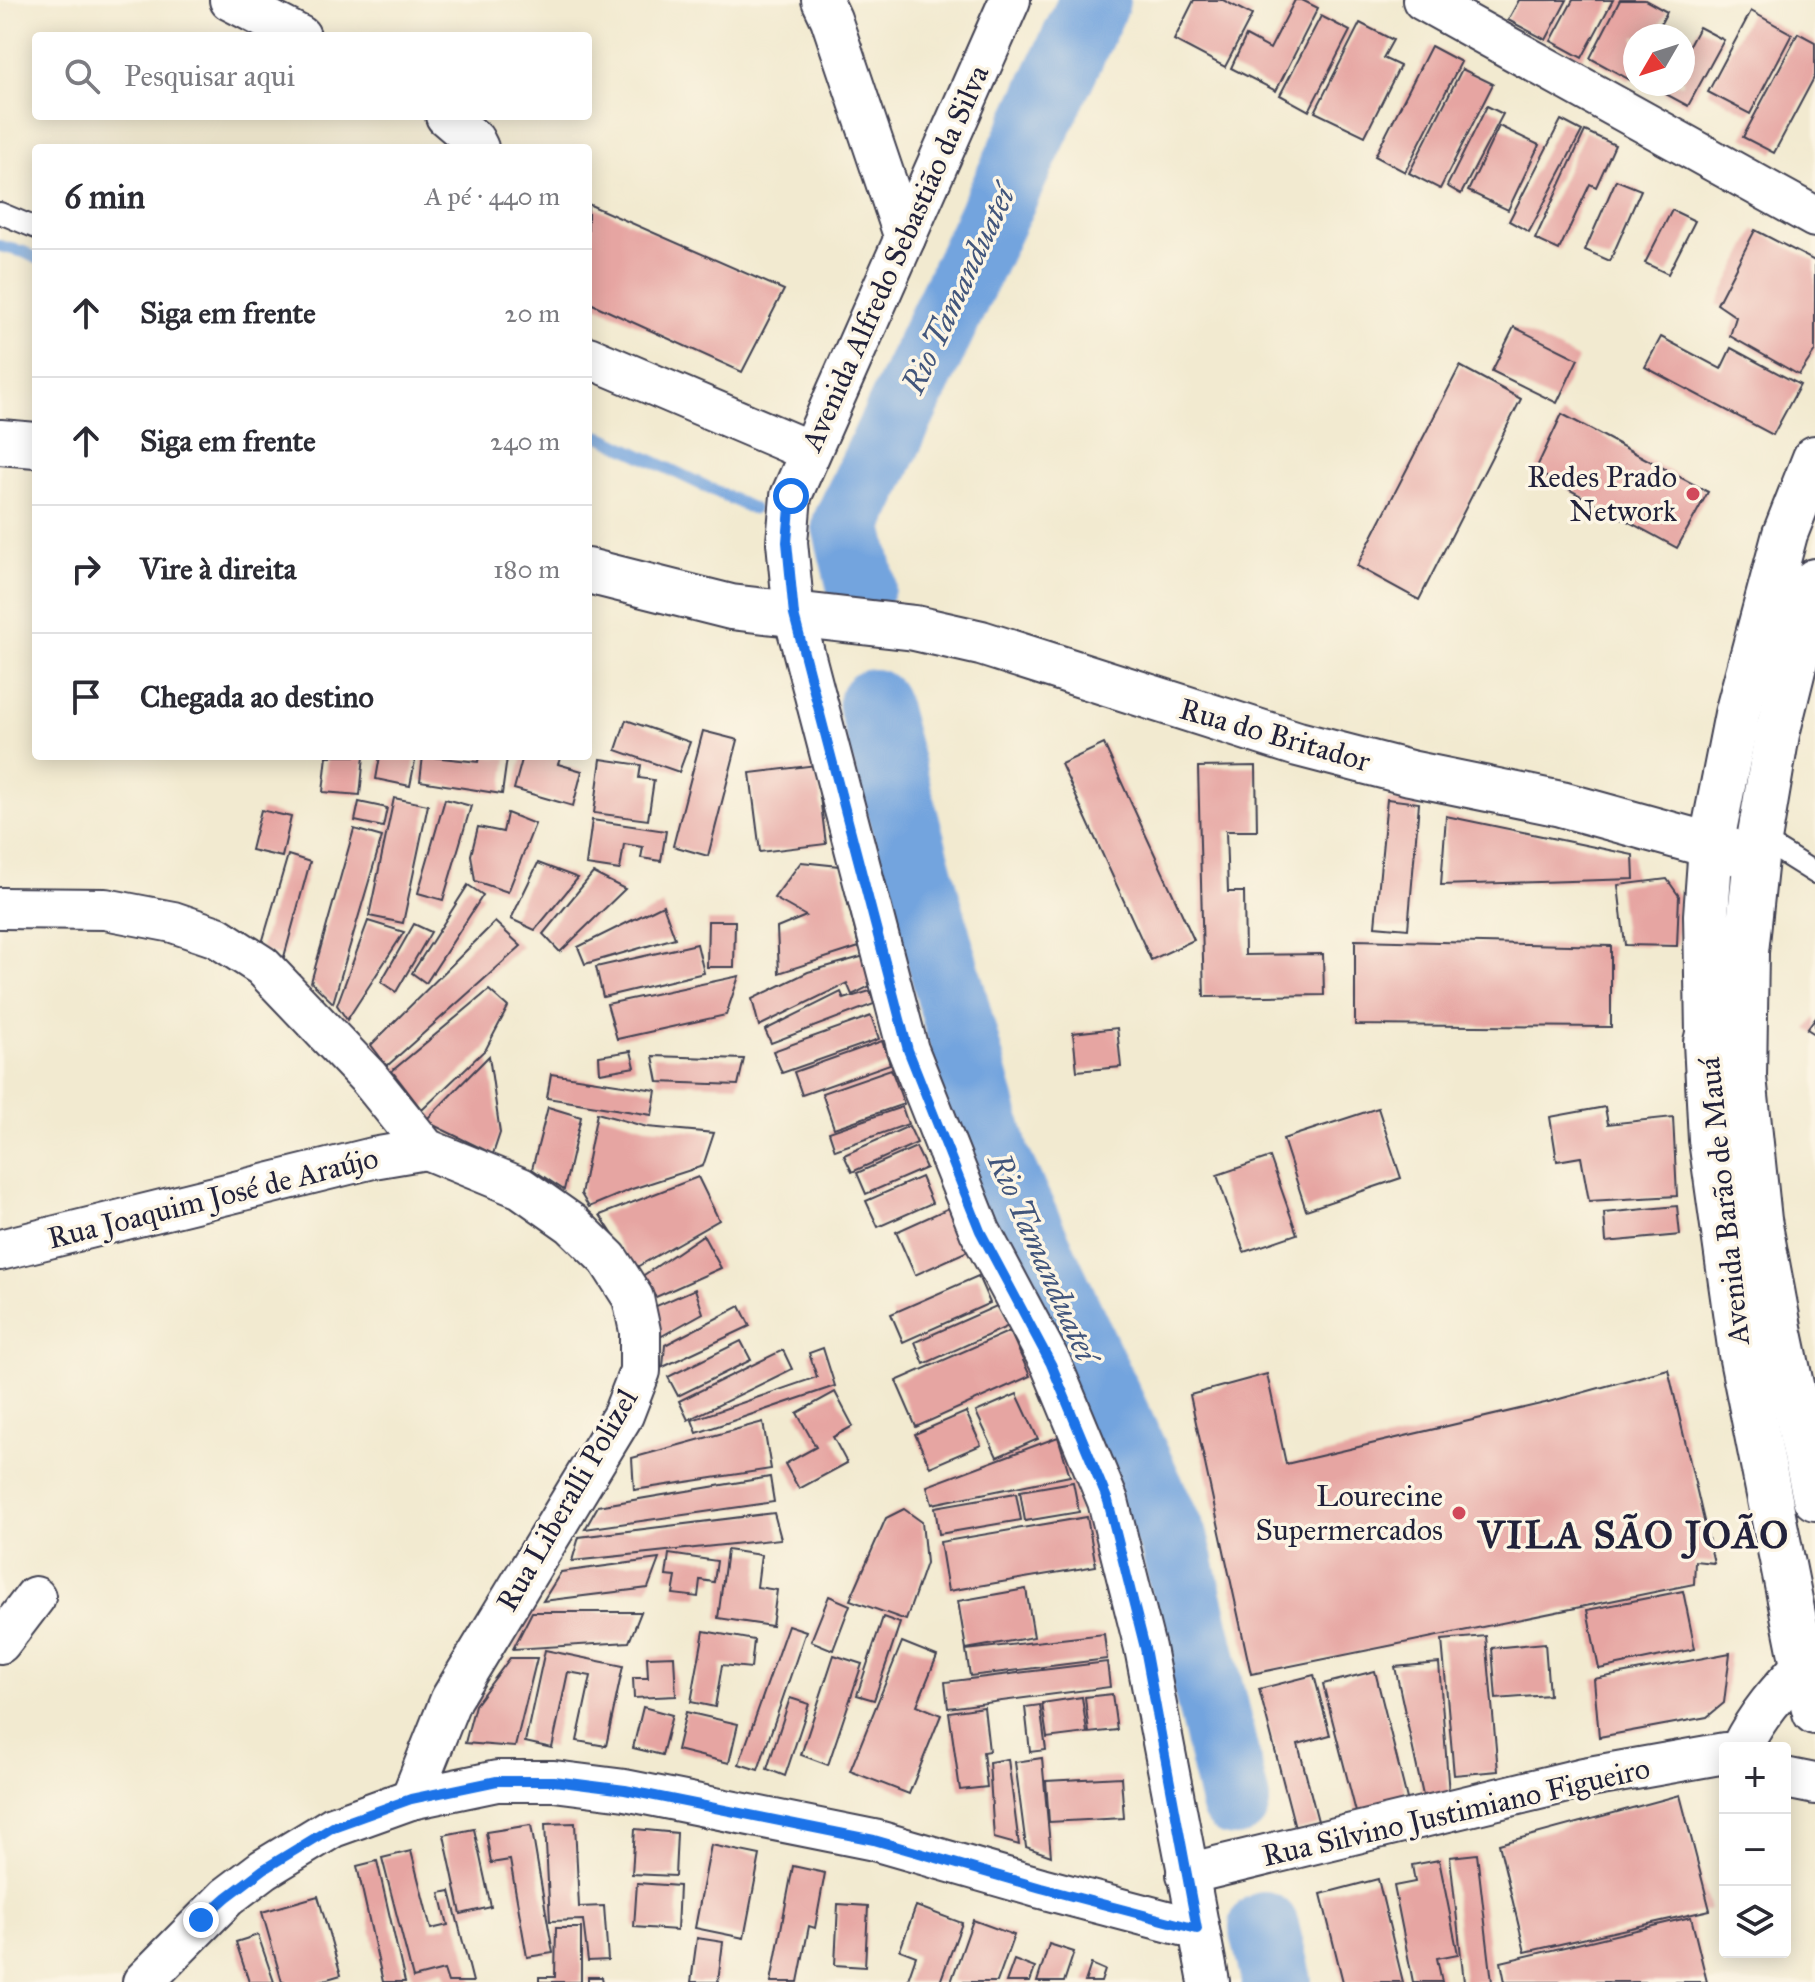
<!DOCTYPE html>
<html lang="pt">
<meta charset="utf-8">
<style>
:root{--surface:#fff;--page:#f2f2f3;--text:#2b2b33;--muted:#7c7c81;--line:#e1e1e2}
body{margin:0;font-family:"IM FELL Great Primer",serif;background:var(--page);color:var(--text)}
.controls{position:absolute;right:24px;bottom:24px;display:grid;overflow:hidden;border-radius:8px;box-shadow:0 4px 20px #0003}
.controls button{width:72px;height:72px;display:grid;place-items:center;padding:0;border:0;border-bottom:2px solid var(--line);background:var(--surface);color:var(--text);font:40px sans-serif}
.compass{position:absolute;left:1623px;top:24px;width:72px;height:72px;border-radius:50%;background:var(--surface);box-shadow:0 4px 20px #0003;rotate:231deg}
.stop{position:absolute;width:24px;height:24px;margin:-18px;border:6px solid #1a73e8;border-radius:50%;background:#fff}
.stop.end{background:#1a73e8;border-color:#fff;box-shadow:0 2px 8px #0008}
.list{margin:0;padding:0;list-style:none}
h2{display:flex;justify-content:space-between;align-items:center;height:104px;margin:0;padding:0 32px;font-size:34px}
h2 small{font-size:26px;font-weight:400;color:var(--muted)}
.list li{display:grid;grid-template-columns:52px 1fr auto;gap:24px;align-items:center;box-sizing:border-box;height:128px;padding:0 32px;border-top:2px solid var(--line)}
.list b{display:block;font-size:30px;white-space:nowrap}
.list em{font-size:26px;font-style:normal;color:var(--muted)}
.icon{flex:none;width:44px;height:44px;fill:none;stroke:currentColor;stroke-width:2;stroke-linecap:round;stroke-linejoin:round}
.map{position:relative;flex:none;width:1815px;height:1982px;overflow:hidden}
.search{position:absolute;background:var(--surface);box-shadow:0 4px 20px #0003;left:32px;top:32px;width:560px;height:88px;display:flex;align-items:center;gap:20px;box-sizing:border-box;padding:0 28px;border-radius:8px;color:var(--muted);font-size:30px}
.panel{position:absolute;background:var(--surface);box-shadow:0 4px 20px #0003;left:32px;top:144px;width:560px;height:616px;border-radius:8px}
.map>svg:first-child{display:block}
.lines{fill:none;stroke-linecap:round;stroke-linejoin:round}
.stream{stroke:#73a4de;stroke-width:12}
.river{stroke:#73a4de;stroke-width:70}
.building{fill:#e6a5a2}
.service-casing{stroke:#414051;stroke-width:24}
.minor-casing{stroke:#414051;stroke-width:44}
.tertiary-casing{stroke:#414051;stroke-width:48}
.primary-casing{stroke:#414051;stroke-width:48}
.service{stroke:#fff;stroke-width:20}
.minor{stroke:#fff;stroke-width:40}
.tertiary{stroke:#fff;stroke-width:44}
.primary{stroke:#fff;stroke-width:44}
.route{stroke:#1a73e8;stroke-width:10}
.poi-dot{fill:#d1495b;stroke:#fcf5e5;stroke-width:3}
.labels{text-anchor:middle;stroke-width:7;stroke-linejoin:round;paint-order:stroke}
.street-label{font-size:30px;fill:#22223b;stroke:#fcf5e5}
.poi-label{font-size:30px;fill:#22223b;stroke:#fcf5e5;text-anchor:end}
.water-label{font-size:32px;font-style:italic;fill:#42567c;stroke:#fcf5e5}
.district-label{font-size:38px;font-weight:bold;letter-spacing:2px;fill:#22223b;stroke:#fcf5e5}
</style>
<div class="map">
<svg width="1815" height="1982" viewBox="0 0 1815 1982">
<rect width="100%" height="100%" fill="#fcf5e5"/>
<filter id="ink" filterUnits="userSpaceOnUse"><feTurbulence type="fractalNoise" baseFrequency=".0125" numOctaves="2"/><feDisplacementMap in="SourceGraphic" scale="16" xChannelSelector="R" yChannelSelector="G"/><feConvolveMatrix kernelMatrix="1 2 1 2 8 2 1 2 1" color-interpolation-filters="sRGB"/></filter>
<filter id="wash" filterUnits="userSpaceOnUse"><feTurbulence type="fractalNoise" baseFrequency=".006" numOctaves="4" result="noise"/><feDisplacementMap in="SourceGraphic" scale="32" xChannelSelector="R" yChannelSelector="G"/><feGaussianBlur stdDeviation="1.8" result="paint"/><feColorMatrix in="noise" values="0 0 0 0 0 0 0 0 0 0 0 0 0 0 0 0 0 1.4 0 .05"/><feComposite in="paint" operator="in"/></filter>
<g filter="url(#wash)">
<rect width="100%" height="100%" fill="#f2ead0"/>
<g class="lines">
<!-- stream -->
<g class="stream">
<polyline points="0,246 24,252 36,258"/>
<polyline points="588,434 602,437 753,509"/>
</g>
<!-- river -->
<g class="river">
<polyline points="861,583 847,525 1095,0"/>
<polyline points="873,704 995,1158 1175,1545 1235,1802"/>
<polyline points="1264,1927 1277,1982"/>
</g>
</g>
<g id="blocks">
<!-- building -->
<g class="building">
<polygon points="1194,0 1223,0 1252,15 1225,67 1174,40"/>
<polygon points="1295,0 1302,0 1318,8 1276,91 1231,68 1246,36 1270,49"/>
<polygon points="1519,0 1567,0 1546,40 1508,20"/>
<polygon points="1573,0 1613,0 1582,58 1551,41"/>
<polygon points="1620,0 1645,0 1667,12 1654,36 1635,36 1635,71 1630,80 1590,58"/>
<polygon points="1751,11 1792,34 1750,114 1708,92"/>
<polygon points="1321,16 1350,31 1309,111 1280,95"/>
<polygon points="1360,23 1393,40 1383,58 1400,66 1365,136 1315,112"/>
<polygon points="1699,27 1724,40 1688,106 1664,93 1669,84 1683,84 1683,57"/>
<polygon points="1798,33 1815,42 1815,76 1774,153 1743,137"/>
<polygon points="1431,46 1461,62 1405,172 1375,156"/>
<polygon points="1462,69 1493,84 1440,189 1409,173"/>
<polygon points="1487,106 1503,114 1461,194 1447,186"/>
<polygon points="1561,120 1582,131 1529,232 1509,221"/>
<polygon points="1499,126 1539,145 1508,210 1468,191"/>
<polygon points="1585,131 1615,145 1596,187 1590,184 1559,250 1535,239"/>
<polygon points="1616,180 1641,190 1610,261 1585,250"/>
<polygon points="588,204 784,290 742,372 588,302"/>
<polygon points="1672,210 1695,221 1668,274 1645,263"/>
<polygon points="1755,230 1815,261 1815,351 1799,375 1730,336 1736,317 1717,304"/>
<polygon points="1514,327 1578,359 1557,403 1492,371"/>
<polygon points="1661,337 1721,369 1731,348 1800,385 1773,435 1645,367"/>
<polygon points="1460,366 1521,399 1419,600 1357,566"/>
<polygon points="1562,414 1708,492 1677,548 1535,471"/>
<polygon points="626,720 690,742 679,772 616,750"/>
<polygon points="703,731 738,740 708,856 673,846"/>
<polygon points="1104,744 1194,940 1151,960 1061,764"/>
<polygon points="327,756 364,756 360,795 323,792"/>
<polygon points="380,756 416,756 410,786 376,779"/>
<polygon points="423,756 478,762 479,756 507,758 502,794 420,781"/>
<polygon points="523,756 561,756 558,764 582,771 573,806 514,789"/>
<polygon points="601,759 641,765 639,778 654,780 648,820 594,813"/>
<polygon points="816,765 826,844 760,852 750,773"/>
<polygon points="1256,766 1257,831 1226,831 1228,892 1244,892 1245,955 1323,954 1324,995 1204,997 1198,767"/>
<polygon points="394,798 428,805 403,923 369,916"/>
<polygon points="445,799 471,806 443,900 418,893"/>
<polygon points="1387,799 1419,803 1408,929 1375,926"/>
<polygon points="359,802 387,808 383,827 355,821"/>
<polygon points="261,810 291,817 282,857 251,850"/>
<polygon points="507,813 535,824 508,892 475,881 471,855 478,827 503,832"/>
<polygon points="1446,816 1633,855 1634,879 1441,885"/>
<polygon points="592,820 666,831 661,861 641,858 643,847 624,844 620,870 586,865"/>
<polygon points="354,829 382,837 333,1003 311,982"/>
<polygon points="288,855 310,862 284,957 260,950"/>
<polygon points="801,862 839,866 859,947 779,973 777,928 806,916 774,898"/>
<polygon points="538,863 578,878 535,930 511,919"/>
<polygon points="593,873 625,889 560,952 543,934"/>
<polygon points="1667,879 1679,896 1677,946 1625,945 1618,885"/>
<polygon points="468,885 483,895 426,983 412,973"/>
<polygon points="663,905 675,938 585,964 578,947"/>
<polygon points="368,921 404,932 347,1020 337,1005"/>
<polygon points="708,921 735,921 734,967 707,967"/>
<polygon points="495,922 521,946 387,1066 371,1045"/>
<polygon points="414,924 431,932 396,992 381,982"/>
<polygon points="1355,940 1611,946 1611,1027 1355,1025"/>
<polygon points="697,944 704,973 603,997 596,967"/>
<polygon points="868,955 874,984 852,995 847,983 759,1026 752,999 808,972"/>
<polygon points="739,976 726,1015 617,1039 607,1004"/>
<polygon points="489,990 508,1007 486,1049 422,1110 392,1071"/>
<polygon points="870,991 874,1004 771,1043 765,1030 841,992 844,999"/>
<polygon points="871,1016 879,1039 782,1073 773,1051"/>
<polygon points="1815,1018 1815,1034 1807,1029"/>
<polygon points="1117,1028 1121,1067 1077,1071 1073,1033"/>
<polygon points="882,1041 890,1064 802,1095 794,1072"/>
<polygon points="631,1051 635,1067 600,1073 599,1056"/>
<polygon points="489,1056 500,1133 493,1154 425,1121"/>
<polygon points="653,1056 744,1059 738,1085 658,1082"/>
<polygon points="891,1069 904,1104 834,1128 822,1093"/>
<polygon points="551,1074 656,1090 652,1115 547,1098"/>
<polygon points="548,1107 581,1117 564,1190 532,1169"/>
<polygon points="902,1107 908,1124 835,1150 829,1132"/>
<polygon points="1605,1107 1608,1124 1673,1117 1677,1196 1589,1201 1581,1157 1557,1161 1550,1117"/>
<polygon points="1378,1108 1401,1178 1306,1210 1283,1139"/>
<polygon points="597,1113 647,1127 714,1133 703,1166 632,1189 589,1207 581,1194"/>
<polygon points="909,1126 917,1143 852,1172 844,1155"/>
<polygon points="916,1147 926,1168 866,1194 857,1173"/>
<polygon points="1270,1157 1297,1234 1244,1252 1217,1175"/>
<polygon points="698,1177 719,1220 635,1268 600,1215"/>
<polygon points="921,1177 932,1203 878,1227 866,1201"/>
<polygon points="1677,1206 1680,1235 1606,1242 1604,1213"/>
<polygon points="951,1207 970,1250 915,1275 896,1232"/>
<polygon points="703,1235 721,1268 656,1297 641,1277"/>
<polygon points="978,1276 990,1303 903,1342 891,1314"/>
<polygon points="695,1289 703,1313 660,1337 654,1307"/>
<polygon points="1001,1304 1011,1325 924,1364 915,1342"/>
<polygon points="740,1306 750,1326 663,1367 665,1345"/>
<polygon points="1010,1331 1030,1376 916,1427 896,1381"/>
<polygon points="741,1341 751,1360 678,1396 668,1377"/>
<polygon points="823,1348 835,1386 697,1433 692,1420 817,1377 809,1353"/>
<polygon points="783,1350 792,1369 688,1420 679,1401"/>
<polygon points="1668,1369 1714,1563 1695,1561 1694,1584 1251,1674 1190,1395 1267,1374 1286,1464 1545,1403"/>
<polygon points="835,1392 853,1426 833,1437 847,1463 799,1489 785,1464 816,1447 797,1413"/>
<polygon points="1017,1394 1038,1439 997,1457 976,1412"/>
<polygon points="966,1412 981,1445 930,1467 915,1434"/>
<polygon points="763,1422 771,1469 634,1490 632,1458"/>
<polygon points="1058,1437 1070,1476 932,1504 927,1486"/>
<polygon points="770,1477 774,1502 585,1529 598,1506"/>
<polygon points="1073,1482 1079,1512 1025,1521 1020,1491"/>
<polygon points="1016,1493 1021,1520 939,1534 935,1507"/>
<polygon points="904,1509 922,1522 926,1563 906,1620 850,1600 886,1518"/>
<polygon points="774,1513 781,1539 572,1561 579,1537"/>
<polygon points="1087,1517 1096,1566 948,1591 940,1542"/>
<polygon points="727,1550 761,1555 757,1587 777,1590 772,1626 718,1618"/>
<polygon points="669,1554 717,1561 714,1582 700,1580 698,1597 673,1594 676,1577 666,1576"/>
<polygon points="659,1559 648,1588 543,1601 561,1572"/>
<polygon points="1026,1589 1034,1637 966,1649 958,1601"/>
<polygon points="1683,1591 1695,1649 1599,1669 1587,1610"/>
<polygon points="829,1596 850,1605 833,1650 811,1641"/>
<polygon points="532,1612 641,1612 629,1642 513,1649"/>
<polygon points="883,1617 900,1623 874,1700 857,1695"/>
<polygon points="788,1625 806,1631 758,1770 739,1764"/>
<polygon points="704,1631 754,1640 751,1668 722,1665 715,1707 691,1702"/>
<polygon points="1104,1634 1107,1659 970,1676 966,1650"/>
<polygon points="1486,1636 1498,1771 1454,1775 1442,1640"/>
<polygon points="902,1642 937,1656 917,1705 941,1715 909,1794 850,1771"/>
<polygon points="1545,1643 1549,1695 1496,1699 1492,1648"/>
<polygon points="545,1650 623,1666 606,1746 577,1741 591,1676 568,1672 552,1748 525,1742"/>
<polygon points="1730,1653 1724,1703 1707,1717 1599,1737 1594,1679"/>
<polygon points="834,1655 862,1664 828,1765 801,1755"/>
<polygon points="674,1656 676,1696 634,1698 633,1678 648,1678 647,1657"/>
<polygon points="510,1658 537,1658 515,1747 465,1743 475,1705"/>
<polygon points="1107,1662 1110,1687 948,1708 945,1682"/>
<polygon points="1439,1663 1449,1794 1424,1800 1395,1667"/>
<polygon points="1375,1671 1408,1803 1357,1816 1323,1684"/>
<polygon points="1314,1675 1330,1735 1298,1744 1319,1825 1296,1831 1259,1689"/>
<polygon points="1112,1694 1117,1730 1089,1733 1085,1697"/>
<polygon points="1082,1697 1087,1733 1047,1738 1042,1703"/>
<polygon points="790,1698 809,1704 785,1776 767,1769"/>
<polygon points="1040,1705 1046,1750 1030,1752 1025,1707"/>
<polygon points="643,1707 672,1715 662,1755 633,1748"/>
<polygon points="984,1707 989,1751 983,1752 987,1787 960,1790 949,1712"/>
<polygon points="686,1712 738,1724 729,1763 677,1750"/>
<polygon points="1042,1758 1051,1856 1026,1847 1015,1762"/>
<polygon points="1008,1759 1019,1845 994,1838 989,1762"/>
<polygon points="1121,1777 1124,1818 1049,1822 1046,1781"/>
<polygon points="1680,1795 1710,1910 1525,1952 1499,1844"/>
<polygon points="575,1823 579,1907 604,1906 608,1960 588,1961 583,1920 550,1921 545,1824"/>
<polygon points="531,1825 553,1953 527,1957 510,1860 491,1863 486,1832"/>
<polygon points="474,1829 491,1907 461,1914 444,1835"/>
<polygon points="635,1829 677,1833 675,1876 632,1874"/>
<polygon points="711,1845 760,1855 744,1938 695,1928"/>
<polygon points="411,1851 431,1929 448,1925 440,1893 450,1891 473,1982 448,1982 444,1970 413,1978 382,1858"/>
<polygon points="1477,1854 1492,1982 1464,1982 1450,1857"/>
<polygon points="1439,1860 1458,1954 1437,1958 1442,1982 1413,1982 1394,1886 1415,1882 1412,1865"/>
<polygon points="377,1861 405,1982 383,1982 357,1866"/>
<polygon points="793,1866 825,1873 815,1928 809,1926 798,1982 771,1982"/>
<polygon points="1378,1879 1403,1982 1343,1982 1321,1894"/>
<polygon points="637,1883 679,1886 677,1930 634,1927"/>
<polygon points="318,1896 341,1975 317,1982 282,1982 262,1912"/>
<polygon points="838,1904 868,1906 865,1967 835,1965"/>
<polygon points="916,1906 962,1923 940,1982 907,1982 916,1956 900,1950"/>
<polygon points="1691,1917 1707,1982 1505,1982 1501,1962"/>
<polygon points="973,1920 1014,1935 997,1982 951,1982"/>
<polygon points="556,1928 581,1928 581,1982 539,1982 539,1977 555,1977"/>
<polygon points="258,1935 274,1982 249,1982 236,1942"/>
<polygon points="697,1938 723,1942 718,1982 691,1982"/>
<polygon points="1049,1944 1074,1952 1064,1982 1037,1982"/>
<polygon points="1014,1960 1035,1968 1030,1982 1006,1982"/>
<polygon points="1091,1964 1105,1970 1101,1982 1085,1982"/>
<polygon points="588,1977 602,1977 603,1982 588,1982"/>
</g>
</g>
</g>
<g filter="url(#ink)">
<use href="#blocks" fill-opacity="0" stroke="#414051" stroke-width="2"/>
<g class="lines">
<defs>
<g id="service">
<polyline points="0,213 36,228"/>
<polyline points="1759,838 1815,873"/>
</g>
<g id="minor">
<polyline points="230,0 300,36"/>
<polyline points="822,0 831,19 905,238"/>
<polyline points="1010,0 791,496 787,542 794,615 908,1050 980,1231 1051,1364 1108,1501 1145,1648 1209,1982"/>
<polyline points="1423,0 1815,217"/>
<polyline points="446,116 474,140 478,148"/>
<polyline points="588,357 809,451"/>
<polyline points="0,908 105,909 173,922 217,937 262,966 368,1077 426,1149 521,1188 572,1224 608,1259 633,1298 640,1331 640,1371 623,1415 451,1699 411,1799"/>
<polyline points="0,1250 373,1158 426,1149"/>
<polyline points="0,1643 35,1597"/>
<path d="M1741,1748C1757,1715 1778,1692 1803,1665"/>
<polyline points="1785,1778 1815,1784"/>
<polyline points="1187,1874 1584,1778 1725,1753"/>
<polyline points="143,1982 227,1897 264,1869 333,1827 411,1799 497,1781 554,1781 625,1790 874,1840 1041,1888 1197,1929"/>
</g>
<g id="tertiary">
<polyline points="0,442 36,445"/>
<polyline points="588,571 731,607 915,628 981,643 1298,744 1410,773 1561,804 1749,856"/>
</g>
<g id="primary">
<polyline points="1815,458 1785,534 1737,714 1711,846 1706,915 1708,1034 1706,1042 1711,1140 1741,1354 1803,1665 1815,1712"/>
<polyline points="1815,581 1777,734 1756,858 1746,952 1744,1077 1759,1220 1780,1333 1815,1498"/>
</g>
</defs>
<!-- service casing -->
<use href="#service" class="service-casing"/>
<!-- minor casing -->
<use href="#minor" class="minor-casing"/>
<!-- tertiary casing -->
<use href="#tertiary" class="tertiary-casing"/>
<!-- primary casing -->
<use href="#primary" class="primary-casing"/>
<!-- service -->
<use href="#service" class="service"/>
<!-- minor -->
<use href="#minor" class="minor"/>
<!-- tertiary -->
<use href="#tertiary" class="tertiary"/>
<!-- primary -->
<use href="#primary" class="primary"/>
</g>
</g>
<g class="lines" filter="url(#ink)">
<!-- route -->
<polyline class="route" points="201,1920 227,1897 264,1869 333,1827 411,1799 497,1781 554,1781 625,1790 874,1840 1041,1888 1197,1929 1145,1648 1108,1501 1051,1364 980,1231 908,1050 794,615 787,542 791,496"/>
</g>
<!-- markers -->
<g class="poi-dot">
<circle cx="1693" cy="494" r="8"/>
<circle cx="1459" cy="1513" r="8"/>
</g>
<g class="labels">
<!-- street labels -->
<g class="street-label">
<text transform="translate(895 258) rotate(-66)" y="10">Avenida Alfredo Sebastião da Silva</text>
<text transform="translate(1275 735) rotate(16)" y="10">Rua do Britador</text>
<text transform="translate(213 1198) rotate(-14)" y="10">Rua Joaquim José de Araújo</text>
<text transform="translate(1724 1201) rotate(-96)" y="10">Avenida Barão de Mauá</text>
<text transform="translate(567 1500) rotate(-60)" y="10">Rua Liberalli Polizel</text>
<text transform="translate(1456 1812) rotate(-13)" y="10">Rua Silvino Justimiano Figueiro</text>
</g>
<!-- poi labels -->
<g class="poi-label">
<text x="1677" y="487">Redes Prado<tspan x="1677" dy="34">Network</tspan></text>
<text x="1443" y="1506">Lourecine<tspan x="1443" dy="34">Supermercados</tspan></text>
</g>
<!-- water labels -->
<g class="water-label">
<text transform="translate(958 290) rotate(-65)" y="11">Rio Tamanduateí</text>
<text transform="translate(1043 1257) rotate(66)" y="11">Rio Tamanduateí</text>
</g>
<!-- district labels -->
<g class="district-label">
<text x="1634" y="1548">VILA SÃO JOÃO</text>
</g>
</g>
</svg>
<div class="controls">
<button>+</button>
<button>−</button>
<button><svg class="icon" aria-label="layers" viewBox="0 0 24 24"><path d="M12 4l9 5-9 5-9-5zM3 14l9 5 9-5"/></svg></button>
</div>
<svg class="compass" viewBox="-18 -18 36 36"><path d="M0-13l5 13h-10z" fill="#e53935"/><path d="M0 13l5-13h-10z" fill="#7c7c81"/></svg>
<div class="stop" style="left:791px;top:496px"></div>
<div class="stop end" style="left:201px;top:1920px"></div>
<div class="search"><svg class="icon" aria-label="search" viewBox="0 0 24 24"><circle cx="10" cy="10" r="6"/><path d="M15 15l6 6"/></svg>Pesquisar aqui</div>
<section class="panel">
<h2>6 min<small>A pé · 440 m</small></h2>
<ul class="list">
<li><svg class="icon" aria-label="ahead" viewBox="0 0 24 24"><path d="M12 20V5M6 11l6-6 6 6"/></svg><div><b>Siga em frente</b></div><em>20 m</em></li>
<li><svg class="icon" aria-label="ahead" viewBox="0 0 24 24"><path d="M12 20V5M6 11l6-6 6 6"/></svg><div><b>Siga em frente</b></div><em>240 m</em></li>
<li><svg class="icon" aria-label="right" viewBox="0 0 24 24"><path d="M7 20v-9h11M14 6l5 5-5 5"/></svg><div><b>Vire à direita</b></div><em>180 m</em></li>
<li><svg class="icon" aria-label="arrive" viewBox="0 0 24 24"><path d="M6 21V4h12l-3 4 3 4H6"/></svg><div><b>Chegada ao destino</b></div></li>
</ul>
</section>
</div>
